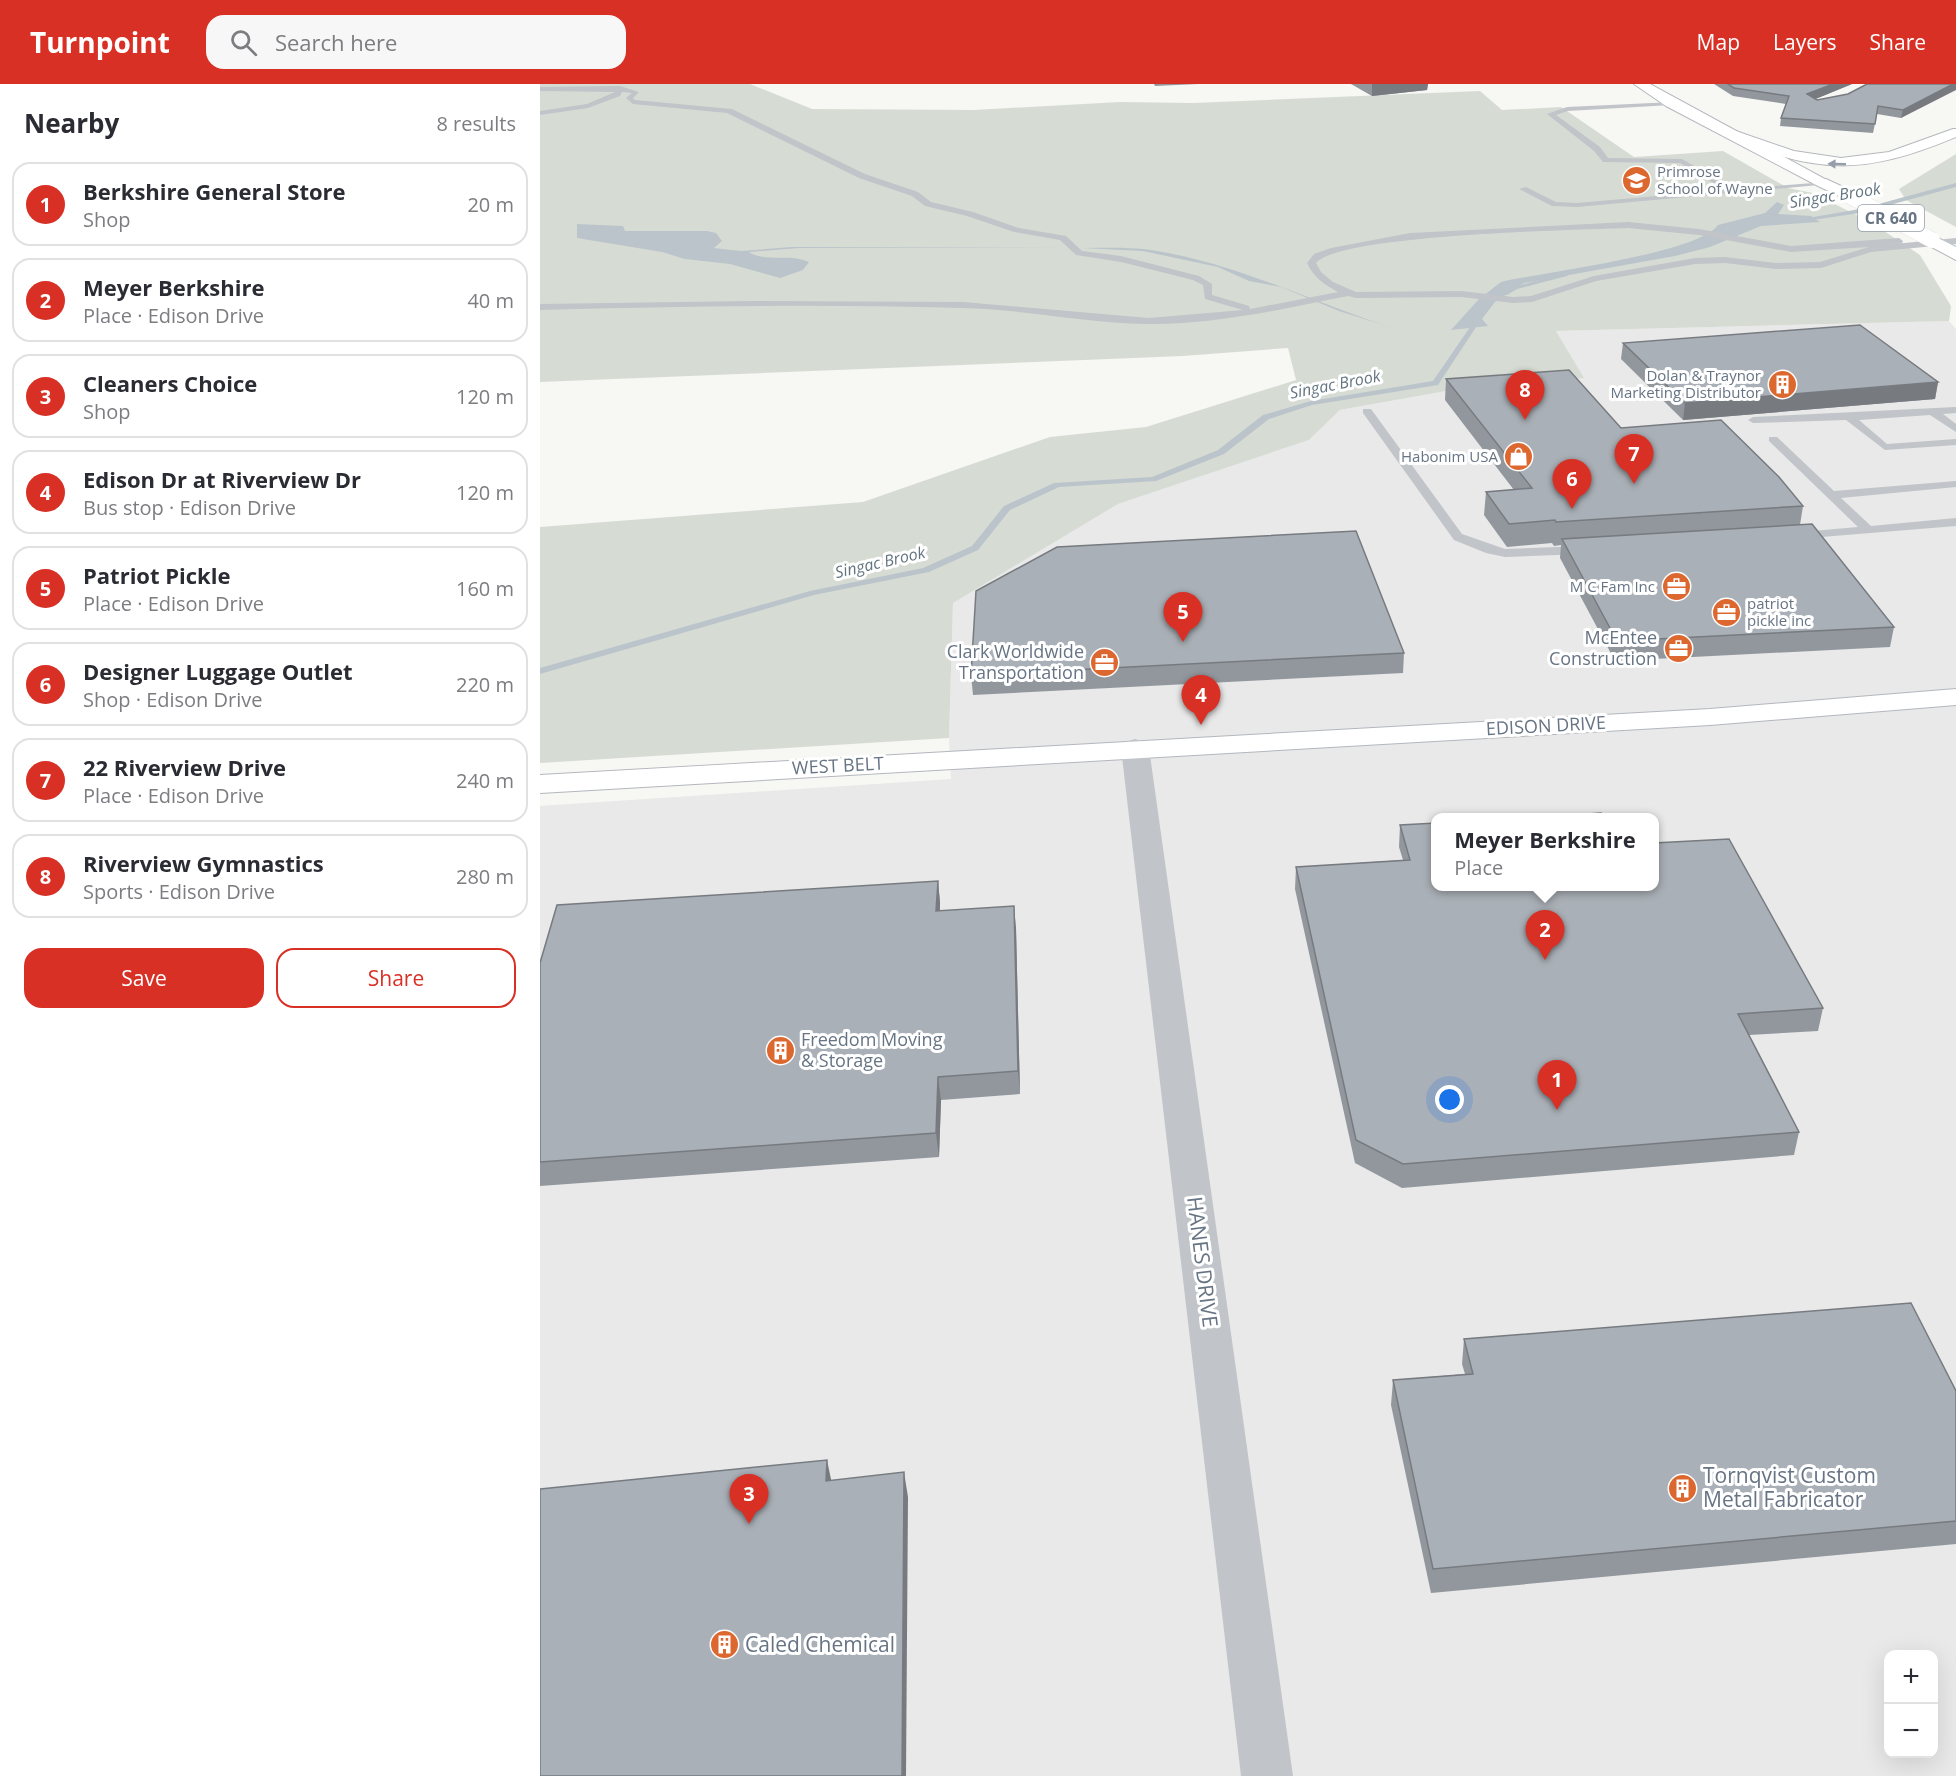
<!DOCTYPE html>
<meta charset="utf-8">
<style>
:root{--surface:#fff;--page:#f7f7f7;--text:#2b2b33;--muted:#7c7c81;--line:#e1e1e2;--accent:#d93025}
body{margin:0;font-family:"Open Sans",sans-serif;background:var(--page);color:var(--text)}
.controls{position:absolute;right:18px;bottom:18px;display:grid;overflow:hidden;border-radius:12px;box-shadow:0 6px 24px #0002}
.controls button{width:54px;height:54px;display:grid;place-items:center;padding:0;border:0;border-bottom:2px solid var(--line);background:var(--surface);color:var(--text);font:30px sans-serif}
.you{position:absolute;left:910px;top:1016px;width:21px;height:21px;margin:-15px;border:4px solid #fff;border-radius:50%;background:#1a73e8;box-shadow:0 0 0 9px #1a73e833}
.badge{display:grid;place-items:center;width:39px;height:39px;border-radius:50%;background:var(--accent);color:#fff;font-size:20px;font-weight:700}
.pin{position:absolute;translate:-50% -50px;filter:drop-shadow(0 2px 3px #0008)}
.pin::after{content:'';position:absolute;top:32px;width:21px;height:18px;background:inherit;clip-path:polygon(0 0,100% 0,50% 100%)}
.popup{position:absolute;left:891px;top:729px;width:228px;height:78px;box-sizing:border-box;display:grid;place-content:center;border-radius:12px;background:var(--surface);filter:drop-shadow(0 2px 4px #0005);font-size:20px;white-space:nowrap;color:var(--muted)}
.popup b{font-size:22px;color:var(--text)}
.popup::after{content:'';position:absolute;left:50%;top:100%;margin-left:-12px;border:12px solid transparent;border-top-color:var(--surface)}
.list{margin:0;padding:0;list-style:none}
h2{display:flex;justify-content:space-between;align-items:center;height:78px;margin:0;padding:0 24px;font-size:26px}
h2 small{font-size:20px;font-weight:400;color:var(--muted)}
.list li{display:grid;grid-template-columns:39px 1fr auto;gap:18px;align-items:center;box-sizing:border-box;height:84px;margin:0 12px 12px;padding:0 12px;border:2px solid var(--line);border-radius:18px}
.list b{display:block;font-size:22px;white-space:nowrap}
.list p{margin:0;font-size:20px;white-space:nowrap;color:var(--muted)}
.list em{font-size:20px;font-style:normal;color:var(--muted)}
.actions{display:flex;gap:12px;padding:18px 24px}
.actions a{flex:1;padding:14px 0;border:2px solid var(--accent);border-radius:18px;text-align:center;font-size:21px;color:var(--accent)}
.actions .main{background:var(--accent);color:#fff}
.icon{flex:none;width:33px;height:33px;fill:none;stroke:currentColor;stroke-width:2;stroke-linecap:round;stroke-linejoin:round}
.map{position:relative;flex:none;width:1416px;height:1692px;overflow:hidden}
header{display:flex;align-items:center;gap:36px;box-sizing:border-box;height:84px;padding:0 30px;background:var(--accent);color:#fff}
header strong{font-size:28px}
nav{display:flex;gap:33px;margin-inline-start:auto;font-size:21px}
.search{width:420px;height:54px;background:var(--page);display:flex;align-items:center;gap:15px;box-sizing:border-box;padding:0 21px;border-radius:18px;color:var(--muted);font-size:22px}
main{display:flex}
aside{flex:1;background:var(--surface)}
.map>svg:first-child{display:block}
.built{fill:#e8e9e8;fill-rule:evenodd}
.green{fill:#d6dcd4}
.water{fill:#bbc4ca}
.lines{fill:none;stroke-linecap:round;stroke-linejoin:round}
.stream{fill:#bbc4ca;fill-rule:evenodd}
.secondary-casing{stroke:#b3b7bd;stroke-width:2}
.primary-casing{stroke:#b4b8bc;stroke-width:2}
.lane{fill:#c1c4c8;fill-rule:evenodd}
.street{fill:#c1c4c8;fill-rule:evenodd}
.secondary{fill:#fff;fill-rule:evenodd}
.primary{fill:#fff;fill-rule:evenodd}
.primary-bridge-casing{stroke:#b4b8bc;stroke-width:16;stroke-linecap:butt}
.primary-bridge{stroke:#fff;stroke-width:16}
.wall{fill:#92979d}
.shaded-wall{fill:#777b80}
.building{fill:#aab0b7;stroke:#777b80;stroke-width:1.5}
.oneway{fill:#959ea9}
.labels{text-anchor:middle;stroke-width:6;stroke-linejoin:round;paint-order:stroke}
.far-poi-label{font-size:15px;fill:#677484;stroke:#fff;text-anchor:end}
.far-water-label{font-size:16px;font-style:italic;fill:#637580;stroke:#fff}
.shield{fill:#fff;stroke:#959ea9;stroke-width:1.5}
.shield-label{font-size:16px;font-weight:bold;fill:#677484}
.poi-label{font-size:18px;fill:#677484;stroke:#fff;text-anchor:end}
.street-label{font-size:18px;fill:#677484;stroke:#fff}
.near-street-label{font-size:21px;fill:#677484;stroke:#fff}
.near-poi-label{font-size:21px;fill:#677484;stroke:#fff;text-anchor:start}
</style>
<header>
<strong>Turnpoint</strong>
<div class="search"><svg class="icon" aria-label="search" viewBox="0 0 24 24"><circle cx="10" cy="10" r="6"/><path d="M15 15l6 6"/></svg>Search here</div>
<nav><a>Map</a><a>Layers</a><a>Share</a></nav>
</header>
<main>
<aside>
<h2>Nearby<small>8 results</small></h2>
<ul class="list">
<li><span class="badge">1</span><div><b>Berkshire General Store</b><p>Shop</p></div><em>20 m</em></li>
<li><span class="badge">2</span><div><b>Meyer Berkshire</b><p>Place · Edison Drive</p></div><em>40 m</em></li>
<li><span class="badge">3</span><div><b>Cleaners Choice</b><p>Shop</p></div><em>120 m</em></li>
<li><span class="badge">4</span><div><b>Edison Dr at Riverview Dr</b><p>Bus stop · Edison Drive</p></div><em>120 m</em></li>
<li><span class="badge">5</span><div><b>Patriot Pickle</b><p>Place · Edison Drive</p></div><em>160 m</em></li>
<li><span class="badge">6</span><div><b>Designer Luggage Outlet</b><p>Shop · Edison Drive</p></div><em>220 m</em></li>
<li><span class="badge">7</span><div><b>22 Riverview Drive</b><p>Place · Edison Drive</p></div><em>240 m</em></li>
<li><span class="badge">8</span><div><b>Riverview Gymnastics</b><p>Sports · Edison Drive</p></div><em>280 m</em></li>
</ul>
<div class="actions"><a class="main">Save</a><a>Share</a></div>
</aside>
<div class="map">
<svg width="1416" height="1692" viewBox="0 0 1416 1692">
<rect width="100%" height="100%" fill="#f7f7f4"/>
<!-- built -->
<path class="built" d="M1409,237L1416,245V1692H0V722L411,695L409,654L413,519L578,420L769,356L800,326L923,304L1043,294L1016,247ZM896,734H1114V802H896ZM1348,1570H1394V1670H1348Z"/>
<!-- green -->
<g class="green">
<polygon points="0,0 210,0 272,25 434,26 580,18 653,19 940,7 962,26 1021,23 1094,73 1183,67 1248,104 1273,109 1332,139 1380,171 1411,222 1409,237 1016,247 1044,294 923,304 800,326 769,356 578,420 413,519 409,654 0,679 0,443 323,418 510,353 606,343 756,296 748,264 643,272 0,298"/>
<polygon points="1416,70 1416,143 1366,116 1359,105"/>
</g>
<!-- water -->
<g class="water">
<path d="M1237,118L1244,121L1238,130L1271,132L1280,138L1221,142L1170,163L1135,172L984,199L955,218L942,235L948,242L911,246L939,215L961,198C1003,188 1157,170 1178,141L1225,129Z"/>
<path d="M37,140L83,142L85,147H167L176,149L182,157L174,164L201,167L252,163L523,164H259L209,168C226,179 250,169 269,178L263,186L240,194L190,180L145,175L122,168L37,154Z"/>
<path d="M542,164C564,164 589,163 611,166C697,179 774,219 856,245L799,227L741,203L709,197L678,183L603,167Z"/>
</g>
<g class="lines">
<!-- stream -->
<g class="stream">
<polygon points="1416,99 1416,103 1320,129 1259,138 1256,136 1320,125"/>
<polygon points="1025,189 1028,191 1027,192 977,205 967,211 962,210 973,203"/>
<polygon points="941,229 944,231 898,301 772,321 729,335 684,370 616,397 519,403 470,426 438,466 389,488 274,511 0,590 0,584 270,507 383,484 432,462 464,422 514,399 612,393 678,366 723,331 771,317 893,297 939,230"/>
</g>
<defs>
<g id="secondary">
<polygon points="1094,0 1110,0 1294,100 1292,103 1280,103 1126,22"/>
<polygon points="1416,605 1416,621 1170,641 0,709 0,691 1170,625"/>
</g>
<g id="primary">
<path d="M1190,45L1254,67L1301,74L1349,68L1413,45H1416V53C1323,92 1277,90 1185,52L1183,49Z"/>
<polygon points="1286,95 1314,108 1316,111 1308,116 1280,103 1278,100 1280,97"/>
<polygon points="1392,151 1416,163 1416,176 1386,160 1383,156 1386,152"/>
</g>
</defs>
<!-- secondary casing -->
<use href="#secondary" class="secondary-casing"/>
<!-- primary casing -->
<use href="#primary" class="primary-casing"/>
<!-- lane -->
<g class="lane">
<path d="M80,2L99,8L93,14L95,16L192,25L325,90L378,108L391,118L433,128L479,144L526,152L542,167L581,172L659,192L672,200V211L709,222L710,225L798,208C785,201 773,193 767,179L774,170L791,164L870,149L1088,138L1159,145L1251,162L1359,154L1363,157L1362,159L1344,161L1416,154V160L1331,168L1281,184L1236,185L1185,179L1155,180L1056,197L992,218L973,219L921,213L816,214L808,212C742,225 674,241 606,240C544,239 483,225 421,224C281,220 140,222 0,226V220L212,217L423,218L609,234L703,226L665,215L663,201L653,196L581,178L536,171L520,156L474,148L427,132L385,122L372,112L319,94L187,29L93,20L86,14L92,9L82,8L80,12L48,24L0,31V27L47,20L75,8L0,7V3ZM1088,144L1159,151L1251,168L1329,163L1280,178L1236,179L1185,173L1155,174L1054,192L991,212L973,213L921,207L816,208L793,198L781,188L776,179C801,150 1038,146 1088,144Z"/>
<polygon points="1133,18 1131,21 1028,27 1016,31 1060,63 1068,74 1142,75 1195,105 1286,98 1290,100 1037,123 1012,122 979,105 986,103 1016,118 1037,119 1185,106 1140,79 1063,78 1054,67 1007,30 1027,23"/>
<polygon points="1416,323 1416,329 1403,330 1416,340 1416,348 1390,331 1319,336 1347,360 1416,355 1416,361 1345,366 1306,336 1213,339 1208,336 1213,333"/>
<polygon points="823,325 831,325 922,450 965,465 1043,462 1049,466 1043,470 965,473 946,469 914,456 823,329"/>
<polygon points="1229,353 1237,353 1294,407 1416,397 1416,403 1301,414 1331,442 1416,434 1416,442 1257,455 1257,449 1261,448 1318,443 1229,357"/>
</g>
<!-- street -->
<polygon class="street" points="595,655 605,658 609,664 753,1692 701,1692 581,664 585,658"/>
<!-- secondary -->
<use href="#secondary" class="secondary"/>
<!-- primary -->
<use href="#primary" class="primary"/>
<defs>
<polyline id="primary-bridge" points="1308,111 1392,156"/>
</defs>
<!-- primary-bridge casing -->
<use href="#primary-bridge" class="primary-bridge-casing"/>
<!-- primary-bridge -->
<use href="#primary-bridge" class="primary-bridge"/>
</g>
<!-- wall -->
<g class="wall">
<polygon points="614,0 658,0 615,2"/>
<polygon points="811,0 888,0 887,6 832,12"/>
<polygon points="1174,0 1312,0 1275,15 1277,16 1416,0 1361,34 1337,30 1333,49 1240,42 1241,34 1246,20 1193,12"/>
<polygon points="1083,259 1398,298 1395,315 1143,336 1081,275"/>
<polygon points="906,295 1081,344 1263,422 1260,441 1354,543 1350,563 1075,577 1020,474 1021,461 1014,462 1012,459 967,463 944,431 946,408 974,406 905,316"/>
<polygon points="864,569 863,589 433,611 431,591"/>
<polygon points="860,741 1283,924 1278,947 1209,951 1259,1048 1254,1071 862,1104 815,1079 755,805 756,783 863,776 859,763"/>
<polygon points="398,797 400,819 400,827 476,844 480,1010 401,1016 399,1073 0,1102 0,879"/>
<polygon points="924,1255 1416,1307 1416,1460 891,1509 851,1321 853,1296 925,1290 922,1280"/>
</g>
<!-- shaded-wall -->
<g class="shaded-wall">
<polygon points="832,0 888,0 887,6 832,12"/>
<polygon points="1293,0 1312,0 1266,19 1267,10"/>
<polygon points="1413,0 1416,0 1416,6 1361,34 1363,26"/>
<polygon points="1398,298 1395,315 1143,336 1145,319"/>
<polygon points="398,797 400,819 399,849 396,827"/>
<polygon points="474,822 476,844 480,1010 478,987"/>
<polygon points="398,993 401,1016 399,1073 396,1049"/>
<polygon points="287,1376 292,1400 286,1397"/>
<polygon points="364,1388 368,1413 366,1692 362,1692"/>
</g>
<!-- building -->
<g class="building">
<polygon points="1188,0 1293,0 1267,10 1277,16 1308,10 1327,0 1413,0 1363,26 1338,22 1335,40 1241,34 1249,12 1194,4"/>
<polygon points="1320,241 1398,298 1145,319 1083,259"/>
<polygon points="1029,286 1081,344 1181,336 1239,393 1263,422 1016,438 1015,436 969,440 946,408 992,404 906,295"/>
<polygon points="1272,440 1354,543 1077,557 1022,455"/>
<polygon points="816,447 864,569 431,591 436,507 517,463"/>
<polygon points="1061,729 1063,734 994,734"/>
<polygon points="896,739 896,802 1114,802 1114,759 1189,755 1283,924 1198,930 1259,1048 863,1080 816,1056 756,783 870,776 860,741"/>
<polygon points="398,797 396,827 474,822 478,987 398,993 396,1049 0,1078 0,879 17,821"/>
<polygon points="1371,1219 1416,1307 1416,1437 893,1485 853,1296 933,1290 924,1255"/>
<polygon points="287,1376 286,1397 364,1388 362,1692 0,1692 0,1405"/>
</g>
<!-- one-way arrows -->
<defs><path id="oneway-solid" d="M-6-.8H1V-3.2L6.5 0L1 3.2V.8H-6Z" transform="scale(1.5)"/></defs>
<use class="oneway" href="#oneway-solid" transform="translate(1297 80) rotate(-178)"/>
<!-- icons -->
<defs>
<symbol id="school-disc" viewBox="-11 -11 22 22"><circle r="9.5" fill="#dd682f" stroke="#fff"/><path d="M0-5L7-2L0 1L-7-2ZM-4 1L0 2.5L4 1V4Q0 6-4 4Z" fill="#fff"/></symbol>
<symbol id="building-disc" viewBox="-11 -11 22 22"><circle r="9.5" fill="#dd682f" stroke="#fff"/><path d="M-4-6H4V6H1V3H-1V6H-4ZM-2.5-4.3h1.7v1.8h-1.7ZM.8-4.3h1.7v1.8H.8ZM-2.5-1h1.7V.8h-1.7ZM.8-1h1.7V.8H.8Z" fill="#fff"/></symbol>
<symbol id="shop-disc" viewBox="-11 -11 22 22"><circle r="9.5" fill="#dd682f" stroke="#fff"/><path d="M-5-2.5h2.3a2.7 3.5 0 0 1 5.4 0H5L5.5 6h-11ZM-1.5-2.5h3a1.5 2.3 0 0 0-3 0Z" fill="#fff"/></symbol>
<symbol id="office-disc" viewBox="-11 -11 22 22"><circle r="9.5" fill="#dd682f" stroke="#fff"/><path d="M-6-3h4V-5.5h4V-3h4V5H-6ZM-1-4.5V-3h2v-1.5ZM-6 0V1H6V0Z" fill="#fff"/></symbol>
</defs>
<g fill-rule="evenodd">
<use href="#school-disc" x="1080" y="80" width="33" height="33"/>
<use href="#building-disc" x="1226" y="284" width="33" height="33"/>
<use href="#shop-disc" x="962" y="356" width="33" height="33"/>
<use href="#office-disc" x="1120" y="486" width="33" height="33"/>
<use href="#office-disc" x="1170" y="512" width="33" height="33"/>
<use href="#office-disc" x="1122" y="548" width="33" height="33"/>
<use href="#office-disc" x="548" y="562" width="33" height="33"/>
<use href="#building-disc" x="224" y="950" width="33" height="33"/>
<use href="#building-disc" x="1126" y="1388" width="33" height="33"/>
<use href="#building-disc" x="168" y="1544" width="33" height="33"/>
</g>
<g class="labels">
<!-- far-poi labels -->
<g class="far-poi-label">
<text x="1117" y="93" text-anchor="start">Primrose<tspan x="1117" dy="17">School of Wayne</tspan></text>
<text x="1221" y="297">Dolan &amp; Traynor<tspan x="1221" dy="17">Marketing Distributor</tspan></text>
<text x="958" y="378">Habonim USA</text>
<text x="1115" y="508">M C Fam Inc</text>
<text x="1207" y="525" text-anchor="start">patriot<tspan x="1207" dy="17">pickle inc</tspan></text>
</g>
<!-- far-water labels -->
<g class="far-water-label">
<text transform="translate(1295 111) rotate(-9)" y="6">Singac Brook</text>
<text transform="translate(795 300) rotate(-11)" y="6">Singac Brook</text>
<text transform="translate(340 478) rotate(-13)" y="6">Singac Brook</text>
</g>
<!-- shield labels -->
<rect class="shield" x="1318" y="121" width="66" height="26" rx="4.5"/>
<g class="shield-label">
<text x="1351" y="140">CR 640</text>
</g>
<!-- poi labels -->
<g class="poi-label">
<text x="1117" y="560">McEntee<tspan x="1117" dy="21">Construction</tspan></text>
<text x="544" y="574">Clark Worldwide<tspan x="544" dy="21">Transportation</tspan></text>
<text x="261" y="962" text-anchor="start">Freedom Moving<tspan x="261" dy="21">&amp; Storage</tspan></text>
</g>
<!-- street labels -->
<g class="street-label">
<text transform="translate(1006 642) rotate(-3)" y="6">EDISON DRIVE</text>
<text transform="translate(298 682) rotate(-3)" y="6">WEST BELT</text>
</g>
<!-- near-street labels -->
<g class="near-street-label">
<text transform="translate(662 1178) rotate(83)" y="7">HANES DRIVE</text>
</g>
<!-- near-poi labels -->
<g class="near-poi-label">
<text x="1163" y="1399">Tornqvist Custom<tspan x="1163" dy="24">Metal Fabricator</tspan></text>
<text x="205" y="1568">Caled Chemical</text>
</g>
</g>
</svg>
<div class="controls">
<button>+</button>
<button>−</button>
</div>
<div class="you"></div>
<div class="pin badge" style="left:1017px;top:1026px">1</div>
<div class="pin badge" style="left:1005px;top:876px">2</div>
<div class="popup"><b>Meyer Berkshire</b>Place</div>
<div class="pin badge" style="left:209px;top:1440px">3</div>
<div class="pin badge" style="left:661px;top:641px">4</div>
<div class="pin badge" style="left:643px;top:558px">5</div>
<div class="pin badge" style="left:1032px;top:425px">6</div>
<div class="pin badge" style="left:1094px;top:400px">7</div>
<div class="pin badge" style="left:985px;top:336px">8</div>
</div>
</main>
